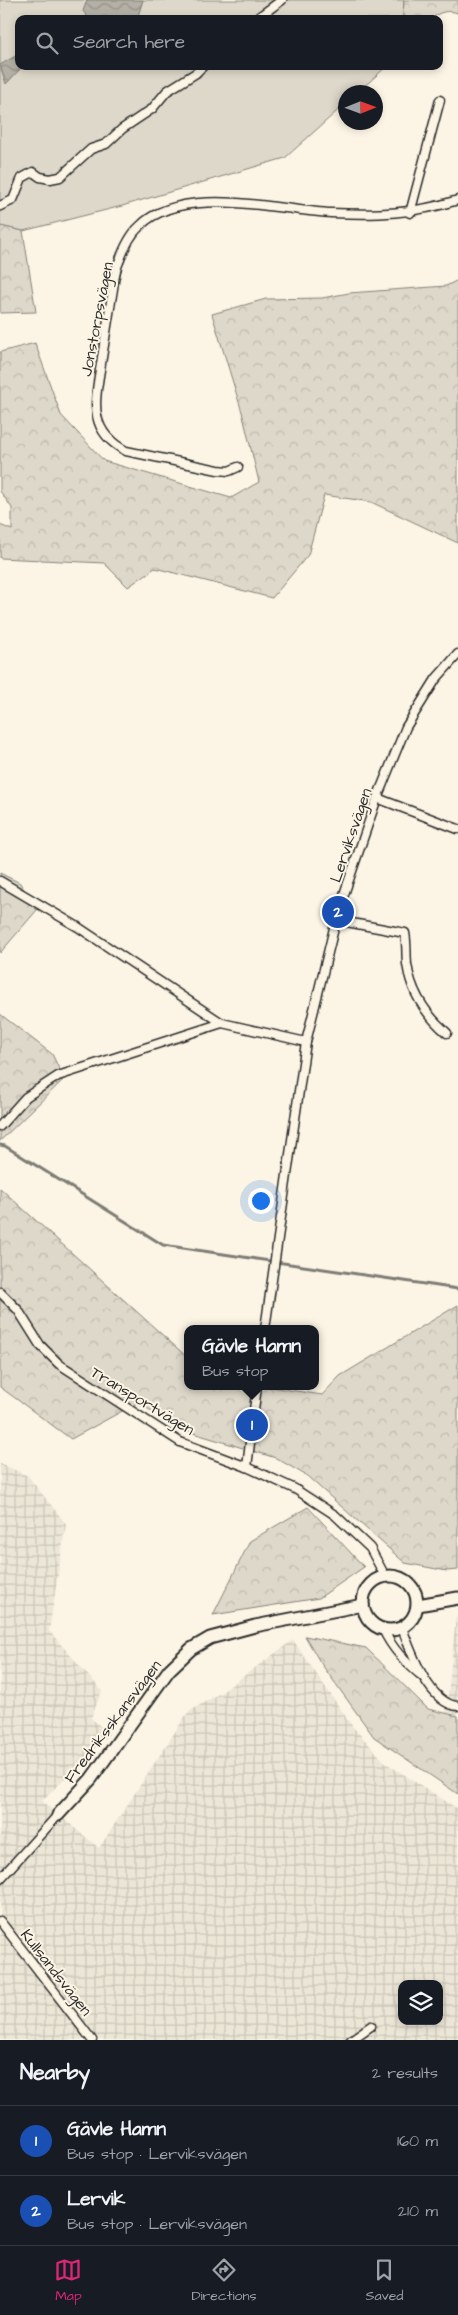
<!DOCTYPE html>
<meta charset="utf-8">
<style>
:root{--surface:#171b24;--page:#20242c;--text:#f1f3f6;--muted:#9ea1a6;--line:#363941;--accent:#db2777}
body{margin:0;font-family:"Architects Daughter",sans-serif;background:var(--page);color:var(--text)}
.controls{position:absolute;right:15px;bottom:15px;display:grid;overflow:hidden;border-radius:10px;box-shadow:0 2px 8px #0003}
.controls button{width:45px;height:45px;display:grid;place-items:center;padding:0;border:0;border-bottom:1px solid var(--line);background:var(--surface);color:var(--text);font:25px sans-serif}
.compass{position:absolute;left:338px;top:85px;width:45px;height:45px;border-radius:50%;background:var(--surface);box-shadow:0 2px 8px #0003;rotate:89deg}
.you{position:absolute;left:260px;top:1200px;width:18px;height:18px;margin:-12px;border:4px solid #fff;border-radius:50%;background:#1a73e8;box-shadow:0 0 0 8px #1a73e833}
.badge{display:grid;place-items:center;width:32px;height:32px;border-radius:50%;background:var(--accent);color:#fff;font-size:16px;font-weight:700}
.pin{position:absolute;translate:-50% -50%;border:2px solid #fff;box-shadow:0 1px 5px #0006}
.popup{position:absolute;left:184px;top:1325px;width:135px;height:65px;box-sizing:border-box;display:grid;place-content:center;border-radius:10px;background:var(--surface);filter:drop-shadow(0 1px 4px #0005);font-size:16px;white-space:nowrap;color:var(--muted)}
.popup b{font-size:19px;color:var(--text)}
.popup::after{content:'';position:absolute;left:50%;top:100%;margin-left:-10px;border:10px solid transparent;border-top-color:var(--surface)}
.list{margin:0;padding:0;list-style:none}
h2{display:flex;justify-content:space-between;align-items:center;height:65px;margin:0;padding:0 20px;font-size:21px}
h2 small{font-size:16px;font-weight:400;color:var(--muted)}
.list li{display:grid;grid-template-columns:32px 1fr auto;gap:15px;align-items:center;box-sizing:border-box;height:70px;padding:0 20px;border-top:1px solid var(--line)}
.list b{display:block;font-size:19px;white-space:nowrap}
.list p{margin:0;font-size:16px;white-space:nowrap;color:var(--muted)}
.list em{font-size:16px;font-style:normal;color:var(--muted)}
.icon{flex:none;width:28px;height:28px;fill:none;stroke:currentColor;stroke-width:2;stroke-linecap:round;stroke-linejoin:round}
.map{position:relative;flex:none;width:458px;height:2040px;overflow:hidden}
.search{position:absolute;background:var(--surface);box-shadow:0 2px 8px #0003;left:15px;right:15px;top:15px;height:55px;display:flex;align-items:center;gap:12px;box-sizing:border-box;padding:0 18px;border-radius:10px;color:var(--muted);font-size:19px}
.sheet{height:205px;background:var(--surface)}
nav{display:flex;justify-content:space-around;align-items:center;box-sizing:border-box;height:70px;border-top:1px solid var(--line);background:var(--surface);font-size:14px;color:var(--muted)}
nav a{display:grid;justify-items:center;gap:2px}
nav .on{color:var(--accent)}
.map>svg:first-child{display:block}
.industrial{fill:url(#industrial-grid);fill-rule:evenodd}
.green{fill:#ded8ca;stroke:#84827a}
.forest{fill:url(#forest-crowns);stroke:#84827a}
.water{fill:url(#water-waves);stroke:#7d7b74}
.lines{fill:none;stroke-linecap:round;stroke-linejoin:round}
.stream{stroke:#7d7b74;stroke-width:3}
.street-casing{stroke:#2b2b2b;stroke-width:11}
.secondary-casing{stroke:#2b2b2b;stroke-width:15}
.street{stroke:#fcf5e5;stroke-width:8}
.secondary{stroke:#fcf5e5;stroke-width:11}
.labels{text-anchor:middle;stroke-width:4;stroke-linejoin:round;paint-order:stroke}
.street-label{font-size:16px;fill:#2b2b2b;stroke:#fcf5e5}
</style>
<div class="map">
<svg width="458" height="2040" viewBox="0 0 458 2040">
<defs>
<pattern id="industrial-grid" width="8" height="8" patternUnits="userSpaceOnUse" patternTransform="scale(1.25)"><rect width="8" height="8" fill="#ece6d7"/><path d="M0 4h8M4 0v8" fill="none" stroke="#cbc5b9"/></pattern>
<pattern id="forest-crowns" width="20" height="18" patternUnits="userSpaceOnUse" patternTransform="scale(1.25)"><rect width="20" height="18" fill="#ded8ca"/><path d="M2 6a3 3 0 1 1 6 0M12 15a3 3 0 1 1 6 0" fill="none" stroke="#bfbaae"/></pattern>
<pattern id="water-waves" width="16" height="10" patternUnits="userSpaceOnUse" patternTransform="scale(1.25)"><rect width="16" height="10" fill="#b4b0a5"/><path d="M0 5q4-4 8 0t8 0" fill="none" stroke="#938f87"/></pattern>
</defs>
<rect width="100%" height="100%" fill="#fcf5e5"/>
<filter id="ink" filterUnits="userSpaceOnUse"><feTurbulence type="fractalNoise" baseFrequency=".02" numOctaves="2"/><feDisplacementMap in="SourceGraphic" scale="10" xChannelSelector="R" yChannelSelector="G"/><feConvolveMatrix kernelMatrix="1 2 1 2 8 2 1 2 1" color-interpolation-filters="sRGB"/></filter>
<g filter="url(#ink)">
<!-- industrial -->
<g class="industrial">
<path d="M0,1463L28,1476L66,1524L49,1631L102,1691L91,1718L109,1734L42,1801L99,1848L188,1712L222,1692L293,1640L353,1727L386,1763L458,1809V2040H0ZM402,1984H439V2021H402Z"/>
<polygon points="458,1616 458,1715 446,1713 456,1617"/>
</g>
<!-- green -->
<polygon class="green" points="0,0 404,0 403,17 404,19 19,19 19,66 387,66 358,92 346,92 345,104 285,158 122,206 23,231 0,226"/>
<!-- forest -->
<g class="forest">
<path d="M404,0H458V13C449,10 439,11 432,19H405L403,17Z"/>
<polygon points="0,226 23,231 36,312 0,313"/>
<polygon points="458,280 458,543 371,502 324,495 308,555 272,598 155,568 128,587 104,563 0,558 0,525 12,530 12,508 0,491 0,352 35,343 61,415 104,461 231,498 259,482 242,412 212,314 266,299 322,298 349,293 446,286"/>
<polygon points="0,873 20,883 37,910 0,953"/>
<polygon points="0,1014 52,1054 64,1079 0,1141"/>
<polygon points="0,1188 188,1358 188,1386 264,1386 322,1395 340,1376 458,1305 458,1570 447,1571 405,1563 307,1476 276,1458 193,1433 137,1403 71,1439 0,1387"/>
<polygon points="308,1507 364,1567 319,1598 213,1615 250,1541"/>
<polygon points="305,1636 366,1648 428,1709 458,1716 458,1794 374,1737 320,1662"/>
</g>
<!-- water -->
<g class="water">
<polygon points="87,0 143,0 137,19 89,19 83,11"/>
<polygon points="19,54 19,66 23,66 6,84 0,65"/>
</g>
<g class="lines">
<!-- stream -->
<polyline class="stream" points="0,1145 5,1146 163,1245 458,1289"/>
<defs>
<g id="street">
<polyline points="256,19 282,0"/>
<polyline points="0,206 13,200 22,178 33,172 40,177 50,179 60,177 91,149 106,144 122,129 152,109 167,91 196,73 203,66"/>
<polyline points="410,213 440,100"/>
<path d="M238,467L229,471L218,470L126,451C90,432 94,406 100,370C104,345 108,320 112,295C114,285 114,272 119,262C123,251 131,234 140,226C181,184 278,210 331,213C377,215 414,214 458,200"/>
<polyline points="377,798 458,829"/>
<polyline points="0,881 78,927 222,1023 306,1042"/>
<path d="M336,920L405,933C407,943 406,954 407,964C411,992 426,1015 447,1033"/>
<polyline points="0,1126 26,1097 58,1076 222,1023"/>
<polyline points="0,1292 18,1310 40,1345 59,1364 180,1442 247,1467 295,1489 335,1515 370,1548 385,1576"/>
<polyline points="265,1329 306,1042 338,912 377,798 406,727 436,679 458,654"/>
<polyline points="247,1467 257,1386"/>
<path d="M402,1628C411,1652 429,1704 458,1706"/>
<path d="M383,1629C392,1649 406,1663 423,1677"/>
<polyline points="0,1879 58,1815"/>
<polyline points="0,1921 92,2040"/>
<polyline points="351,2040 371,2026"/>
</g>
<g id="secondary">
<circle cx="390" cy="1603" r="27"/>
<polyline points="418,1605 458,1598"/>
<polyline points="58,1815 91,1779 169,1670 191,1649 210,1638 255,1626 363,1605"/>
</g>
</defs>
<!-- street casing -->
<use href="#street" class="street-casing"/>
<!-- secondary casing -->
<use href="#secondary" class="secondary-casing"/>
<!-- street -->
<use href="#street" class="street"/>
<!-- secondary -->
<use href="#secondary" class="secondary"/>
</g>
</g>
<g class="labels">
<!-- street labels -->
<g class="street-label">
<text transform="translate(96 319) rotate(-79)" y="6">Jonstorpsvägen</text>
<text transform="translate(350 835) rotate(-71)" y="6">Lerviksvägen</text>
<text transform="translate(143 1400) rotate(31)" y="6">Transportvägen</text>
<text transform="translate(112 1721) rotate(-53)" y="6">Fredriksskansvägen</text>
<text transform="translate(57 1972) rotate(52)" y="6">Kullsandsvägen</text>
</g>
</g>
</svg>
<div class="controls">
<button><svg class="icon" aria-label="layers" viewBox="0 0 24 24"><path d="M12 4l9 5-9 5-9-5zM3 14l9 5 9-5"/></svg></button>
</div>
<svg class="compass" viewBox="-18 -18 36 36"><path d="M0-13l5 13h-10z" fill="#e53935"/><path d="M0 13l5-13h-10z" fill="#9ea1a6"/></svg>
<div class="you"></div>
<div class="pin badge" style="left:252px;top:1425px;background:#1a4fb4">1</div>
<div class="popup"><b>Gävle Hamn</b>Bus stop</div>
<div class="pin badge" style="left:338px;top:912px;background:#1a4fb4">2</div>
<div class="search"><svg class="icon" aria-label="search" viewBox="0 0 24 24"><circle cx="10" cy="10" r="6"/><path d="M15 15l6 6"/></svg>Search here</div>
</div>
<section class="sheet">
<h2>Nearby<small>2 results</small></h2>
<ul class="list">
<li><span class="badge" style="background:#1a4fb4">1</span><div><b>Gävle Hamn</b><p>Bus stop · Lerviksvägen</p></div><em>160 m</em></li>
<li><span class="badge" style="background:#1a4fb4">2</span><div><b>Lervik</b><p>Bus stop · Lerviksvägen</p></div><em>210 m</em></li>
</ul>
</section>
<nav>
<a class="on"><svg class="icon" aria-label="map" viewBox="0 0 24 24"><path d="M3 6l6-2 6 2 6-2v14l-6 2-6-2-6 2zM9 4v14M15 6v14"/></svg>Map</a>
<a><svg class="icon" aria-label="directions" viewBox="0 0 24 24"><path d="M12 3l9 9-9 9-9-9zM9 14v-3h6M13 9l2 2-2 2"/></svg>Directions</a>
<a><svg class="icon" aria-label="saved" viewBox="0 0 24 24"><path d="M7 4h10v16l-5-4-5 4z"/></svg>Saved</a>
</nav>
